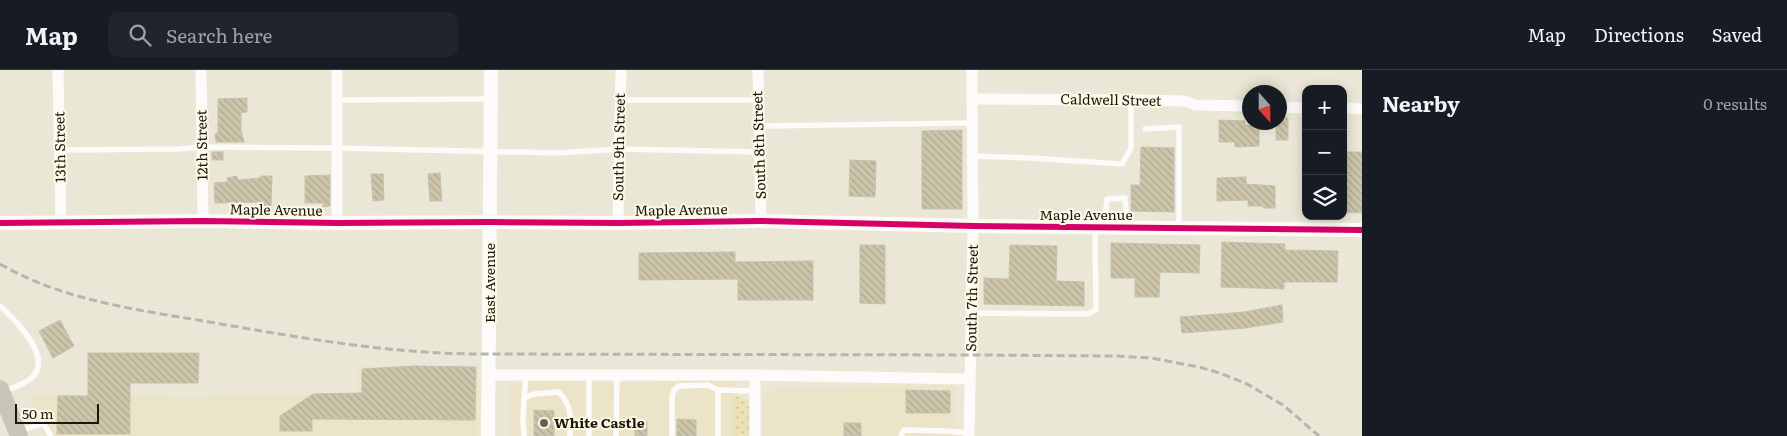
<!DOCTYPE html>
<meta charset="utf-8">
<style>
:root{--surface:#171b24;--page:#20242c;--text:#f1f3f6;--muted:#9ea1a6;--line:#363941}
body{margin:0;font-family:Literata,serif;background:var(--page);color:var(--text)}
.controls{position:absolute;right:15px;top:15px;display:grid;overflow:hidden;border-radius:10px;box-shadow:0 2px 12px #0003}
.controls button{width:45px;height:45px;display:grid;place-items:center;padding:0;border:0;border-bottom:1px solid var(--line);background:var(--surface);color:var(--text);font:25px sans-serif}
.compass{position:absolute;left:1242px;top:15px;width:45px;height:45px;border-radius:50%;background:var(--surface);box-shadow:0 2px 12px #0003;rotate:159deg}
.scale{position:absolute;left:15px;bottom:12px;width:84px;box-sizing:border-box;padding-left:5px;border:2px solid #1a180d;border-top:0;font-size:14px;line-height:18px;white-space:nowrap;color:#1a180d;-webkit-text-stroke:4px #fef9e7;paint-order:stroke}
.list{margin:0;padding:0;list-style:none}
h2{display:flex;justify-content:space-between;align-items:center;height:65px;margin:0;padding:0 20px;font-size:21px}
h2 small{font-size:16px;font-weight:400;color:var(--muted)}
.icon{flex:none;width:28px;height:28px;fill:none;stroke:currentColor;stroke-width:2;stroke-linecap:round;stroke-linejoin:round}
.map{position:relative;flex:none;width:1362px;height:366px;overflow:hidden}
header{display:flex;align-items:center;gap:30px;box-sizing:border-box;height:70px;padding:0 25px;background:var(--surface);border-bottom:1px solid var(--line)}
header strong{font-size:24px}
nav{display:flex;gap:28px;margin-inline-start:auto;font-size:18px}
.search{width:350px;height:45px;background:var(--page);display:flex;align-items:center;gap:12px;box-sizing:border-box;padding:0 18px;border-radius:10px;color:var(--muted);font-size:19px}
main{display:flex}
aside{flex:1;background:var(--surface)}
.map>svg:first-child{display:block}
.built{fill:#ece4c8}
.grass{fill:url(#grass-dots)}
.building{fill:url(#building-back-hatch);stroke:#c5c2b4}
.lines{fill:none;stroke-linecap:round;stroke-linejoin:round}
.service{stroke:#fcfbf9;stroke-width:5.5}
.minor{stroke:#fcfbf9;stroke-width:11}
.tertiary{stroke:#fcfbf9;stroke-width:14}
.primary{stroke:#c8c6b6;stroke-width:18}
.rail{stroke:#b6b6b1;stroke-width:3;stroke-dasharray:8 4;stroke-linecap:butt}
.cycleway-casing{stroke:#fef9e7;stroke-width:9}
.cycleway{stroke:#d6006c;stroke-width:6}
.poi-dot{fill:#636053;stroke:#fef9e7;stroke-width:2}
.labels{text-anchor:middle;stroke-width:4;stroke-linejoin:round;paint-order:stroke}
.street-label{font-size:14px;fill:#1a180d;stroke:#fef9e7}
.poi-label{font-size:14px;font-weight:bold;fill:#1a180d;stroke:#fef9e7;text-anchor:start}
</style>
<header>
<strong>Map</strong>
<div class="search"><svg class="icon" aria-label="search" viewBox="0 0 24 24"><circle cx="10" cy="10" r="6"/><path d="M15 15l6 6"/></svg>Search here</div>
<nav><a>Map</a><a>Directions</a><a>Saved</a></nav>
</header>
<main>
<div class="map">
<svg width="1362" height="366" viewBox="0 0 1362 366">
<defs>
<pattern id="grass-dots" width="8" height="8" patternUnits="userSpaceOnUse" patternTransform="scale(1.25)"><rect width="8" height="8" fill="#ede2b6"/><path d="M2 2h.1M6 6h.1" fill="none" stroke="#cbc19b" stroke-width="1.8" stroke-linecap="round"/></pattern>
<pattern id="building-back-hatch" width="6" height="6" patternUnits="userSpaceOnUse" patternTransform="scale(1.25)"><rect width="6" height="6" fill="#ccc5a9"/><path d="M-1 5l2 2M0 0l6 6M5-1l2 2" fill="none" stroke="#afa890"/></pattern>
</defs>
<rect width="100%" height="100%" fill="#ebe7d6"/>
<!-- built -->
<g class="built">
<polygon points="358,296 478,297 477,366 45,366 32,331 34,324 187,327 358,324"/>
<polygon points="540,311 625,313 710,311 734,312 734,366 510,366 509,320 512,314"/>
<polygon points="954,315 955,366 763,366 763,330 767,324 776,318"/>
</g>
<!-- grass -->
<polygon class="grass" points="734,326 743,327 749,332 749,366 734,366"/>
<!-- building -->
<g class="building">
<polygon points="247,28 247,42 241,43 241,61 244,72 216,72 215,64 218,63 218,29"/>
<polygon points="1280,48 1288,48 1288,70 1276,70 1276,52 1280,52"/>
<polygon points="1219,50 1245,51 1245,55 1259,55 1259,76 1235,77 1235,72 1219,72"/>
<polygon points="962,60 962,139 922,139 922,61"/>
<polygon points="1141,77 1174,78 1174,142 1131,141 1131,115 1140,115"/>
<rect x="212" y="82" width="11" height="8"/>
<polygon points="1343,82 1362,82 1362,143 1343,142"/>
<polygon points="850,90 876,91 875,127 849,126"/>
<polygon points="440,103 442,131 430,131 428,104"/>
<polygon points="371,104 383,104 384,130 373,131"/>
<polygon points="330,105 330,136 323,137 323,133 305,133 305,106"/>
<polygon points="237,106 238,110 260,108 260,106 272,106 271,136 259,135 260,132 215,133 214,113 228,112 227,108"/>
<polygon points="1246,107 1246,114 1275,116 1275,138 1263,138 1263,136 1248,136 1248,130 1217,131 1217,108"/>
<polygon points="1222,172 1285,174 1285,180 1338,181 1337,212 1284,212 1284,219 1221,217"/>
<polygon points="1111,173 1200,175 1199,203 1160,202 1159,227 1135,227 1135,208 1111,208"/>
<polygon points="860,175 885,175 885,234 860,233"/>
<polygon points="1010,175 1057,176 1056,211 1084,212 1084,236 984,234 984,208 1009,209"/>
<polygon points="735,182 735,192 813,191 813,230 738,230 738,209 639,210 639,183"/>
<polygon points="1282,235 1283,252 1246,258 1182,263 1180,247 1244,242"/>
<polygon points="60,250 74,276 53,288 39,261"/>
<polygon points="88,283 199,283 198,313 130,313 130,364 57,364 58,326 88,326"/>
<polygon points="414,296 476,297 475,350 312,349 312,361 280,361 280,346 313,324 362,323 362,299"/>
<polygon points="906,320 950,321 950,343 906,343"/>
<polygon points="534,340 554,341 554,366 534,366"/>
<polygon points="677,349 696,350 696,366 677,366"/>
<rect x="635" y="352" width="12" height="14"/>
<rect x="844" y="353" width="17" height="13"/>
</g>
<g class="lines">
<!-- service -->
<g class="service">
<polyline points="337,30 490,29"/>
<polyline points="620,30 758,30"/>
<polyline points="759,56 972,53"/>
<polyline points="1145,59 1179,57 1179,158"/>
<polyline points="60,80 179,79 202,77 337,78 558,83 619,79 760,82"/>
<polyline points="972,86 1031,88 1122,94 1131,78 1131,30"/>
<polyline points="1104,156 1107,129 1125,128 1127,158"/>
<path d="M0,236C15,250 57,290 29,310C21,315 12,318 4,322"/>
<polyline points="971,243 1089,244 1096,239 1095,157"/>
<polyline points="524,328 526,305"/>
<polyline points="20,361 41,354 45,356 51,366"/>
<path d="M524,366L523,349L524,328L534,324L559,322C572,336 571,348 570,366"/>
<polyline points="589,366 589,305"/>
<polyline points="616,366 617,305"/>
<polyline points="672,366 672,326 674,320 679,316 708,315 718,320"/>
<polyline points="718,366 718,320 755,321"/>
<polyline points="901,366 904,360 947,361 969,363"/>
</g>
<!-- minor -->
<g class="minor">
<polyline points="58,0 61,154"/>
<polyline points="201,0 203,151"/>
<polyline points="337,0 337,153"/>
<polyline points="758,0 761,151"/>
<polyline points="972,29 1131,30 1185,31 1195,35 1250,36"/>
<polyline points="1280,37 1306,38"/>
<polyline points="1343,38 1362,39"/>
<polyline points="618,153 621,0"/>
<polyline points="489,305 755,305 970,309"/>
<polyline points="755,305 755,366"/>
<polyline points="969,366 973,156 972,0"/>
</g>
<!-- tertiary -->
<g class="tertiary">
<polyline points="0,153 203,151 337,153 490,152 618,153 761,151 973,156 1362,160"/>
<polyline points="488,366 491,0"/>
</g>
<!-- primary -->
<polyline class="primary" points="0,319 19,366"/>
<!-- rail -->
<path class="rail" d="M0,194C66,232 141,240 215,253C301,268 387,283 474,284L979,285L1115,286L1151,288L1199,297L1220,303L1247,314L1283,335L1319,366"/>
<defs>
<polyline id="cycleway" points="0,153 203,151 337,153 490,152 618,153 761,151 973,156 1362,160"/>
</defs>
<!-- cycleway casing -->
<use href="#cycleway" class="cycleway-casing"/>
<!-- cycleway -->
<use href="#cycleway" class="cycleway"/>
</g>
<!-- markers -->
<circle class="poi-dot" cx="544" cy="353" r="5"/>
<g class="labels">
<!-- street labels -->
<g class="street-label">
<text transform="translate(1111 30) rotate(1)" y="5">Caldwell Street</text>
<text transform="translate(202 75) rotate(-91)" y="5">12th Street</text>
<text transform="translate(759 75) rotate(-92)" y="5">South 8th Street</text>
<text transform="translate(60 77) rotate(-91)" y="5">13th Street</text>
<text transform="translate(619 77) rotate(-89)" y="5">South 9th Street</text>
<text transform="translate(276 140) rotate(1)" y="5">Maple Avenue</text>
<text transform="translate(681 140) rotate(-1)" y="5">Maple Avenue</text>
<text x="1086" y="150">Maple Avenue</text>
<text transform="translate(490 213) rotate(-90)" y="5">East Avenue</text>
<text transform="translate(972 228) rotate(-89)" y="5">South 7th Street</text>
</g>
<!-- poi labels -->
<g class="poi-label">
<text x="554" y="358">White Castle</text>
</g>
</g>
</svg>
<div class="controls">
<button>+</button>
<button>−</button>
<button><svg class="icon" aria-label="layers" viewBox="0 0 24 24"><path d="M12 4l9 5-9 5-9-5zM3 14l9 5 9-5"/></svg></button>
</div>
<svg class="compass" viewBox="-18 -18 36 36"><path d="M0-13l5 13h-10z" fill="#e53935"/><path d="M0 13l5-13h-10z" fill="#9ea1a6"/></svg>
<div class="scale">50 m</div>
</div>
<aside>
<h2>Nearby<small>0 results</small></h2>
<ul class="list">
</ul>
</aside>
</main>
